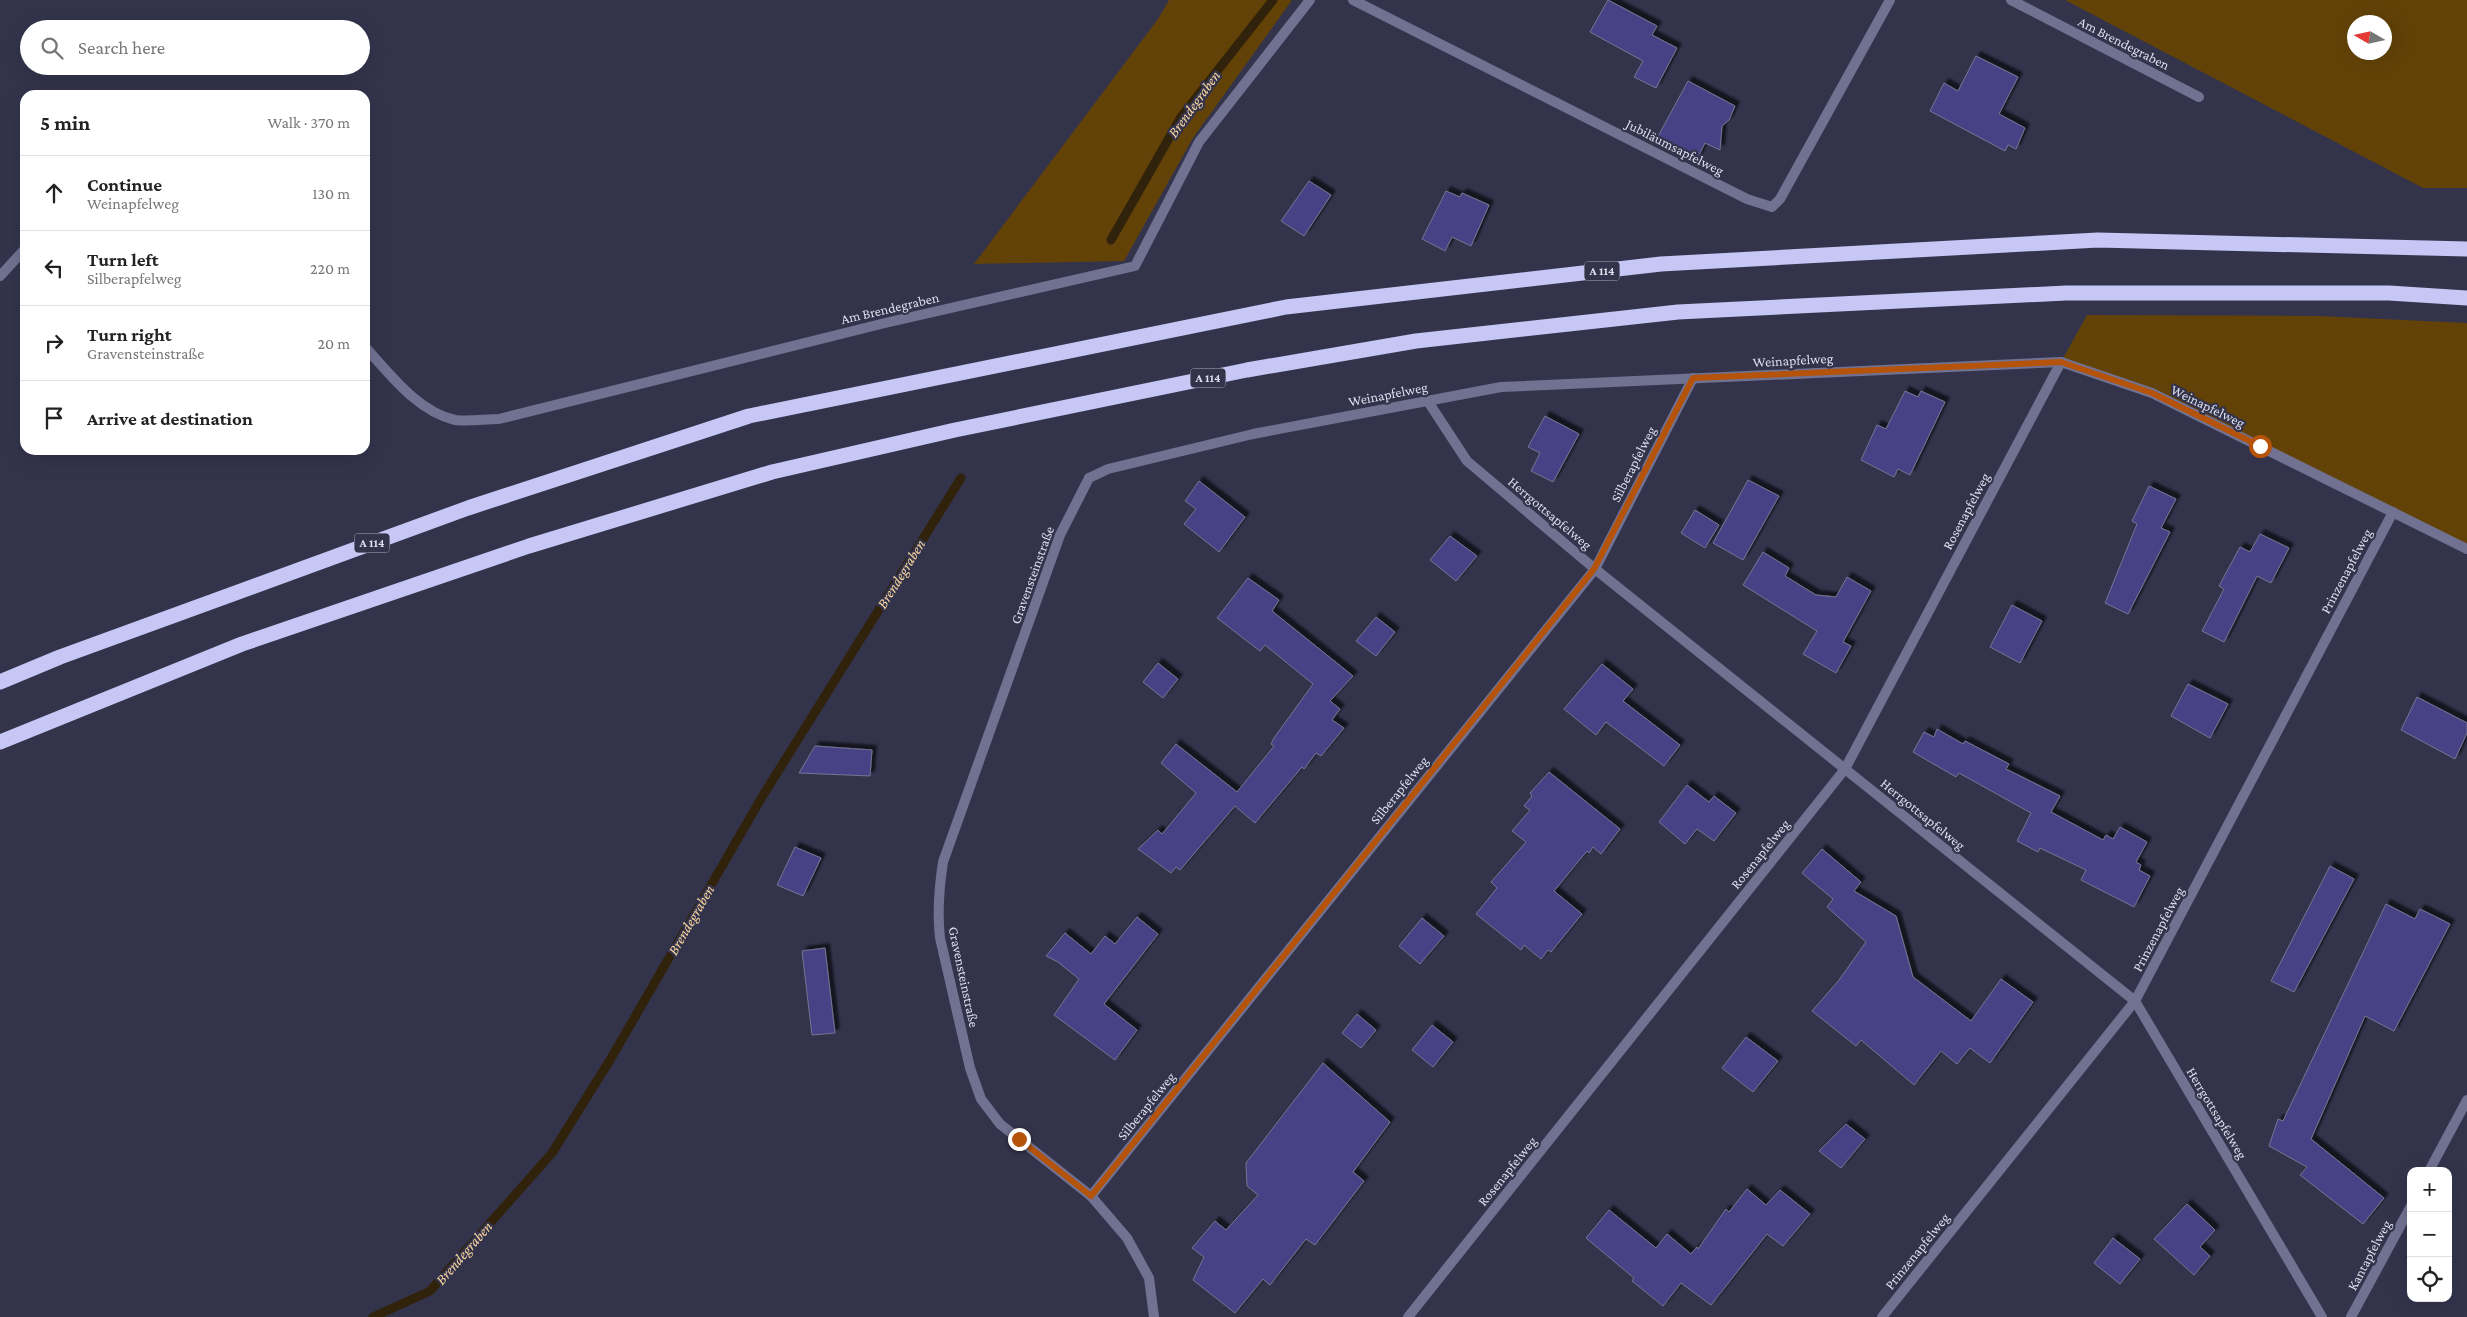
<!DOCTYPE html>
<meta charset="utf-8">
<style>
:root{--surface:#fff;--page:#f6f6f6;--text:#222;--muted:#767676;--line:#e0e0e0}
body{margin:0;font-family:"Crimson Pro",serif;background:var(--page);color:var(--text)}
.controls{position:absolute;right:15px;bottom:15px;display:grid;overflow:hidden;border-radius:10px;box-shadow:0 5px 20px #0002}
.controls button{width:45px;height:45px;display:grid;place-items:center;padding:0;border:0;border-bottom:1px solid var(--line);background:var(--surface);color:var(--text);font:25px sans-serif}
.compass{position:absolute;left:2347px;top:15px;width:45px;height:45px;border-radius:50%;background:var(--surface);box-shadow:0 5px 20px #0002;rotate:279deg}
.stop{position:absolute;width:15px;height:15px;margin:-11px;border:4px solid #b45309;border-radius:50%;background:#fff}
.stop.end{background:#b45309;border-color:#fff;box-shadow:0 1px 5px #0008}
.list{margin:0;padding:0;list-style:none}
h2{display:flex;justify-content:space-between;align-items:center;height:65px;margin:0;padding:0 20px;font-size:21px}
h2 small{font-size:16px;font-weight:400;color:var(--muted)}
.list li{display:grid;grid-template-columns:32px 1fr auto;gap:15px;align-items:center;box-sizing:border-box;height:75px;padding:0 20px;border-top:1px solid var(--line)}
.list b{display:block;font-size:19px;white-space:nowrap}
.list p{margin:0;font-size:16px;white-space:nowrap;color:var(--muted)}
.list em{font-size:16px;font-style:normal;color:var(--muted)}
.icon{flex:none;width:28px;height:28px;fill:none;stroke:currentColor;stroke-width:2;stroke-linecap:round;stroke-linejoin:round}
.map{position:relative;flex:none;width:2467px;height:1317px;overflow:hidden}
.search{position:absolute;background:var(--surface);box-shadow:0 5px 20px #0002;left:20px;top:20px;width:350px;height:55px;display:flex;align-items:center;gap:12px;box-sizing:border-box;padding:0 18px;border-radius:28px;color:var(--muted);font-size:19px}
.panel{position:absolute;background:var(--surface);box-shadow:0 5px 20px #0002;left:20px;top:90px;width:350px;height:365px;border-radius:15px}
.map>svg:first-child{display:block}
.green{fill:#624207;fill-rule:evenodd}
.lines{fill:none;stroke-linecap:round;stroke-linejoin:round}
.stream{stroke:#31220b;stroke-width:9}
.building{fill:#474385;stroke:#747591;filter:url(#shadow)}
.lane{stroke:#717292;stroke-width:10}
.street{stroke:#717292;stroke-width:10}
.highway{stroke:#c6c7f5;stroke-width:15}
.route{stroke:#b45309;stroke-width:6}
.labels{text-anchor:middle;stroke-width:4.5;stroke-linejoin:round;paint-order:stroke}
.shield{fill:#33344c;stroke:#aaabbd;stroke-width:1}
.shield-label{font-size:12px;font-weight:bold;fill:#dddeed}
.street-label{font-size:14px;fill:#dddeed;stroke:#33344c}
.water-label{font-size:15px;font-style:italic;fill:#fcd79f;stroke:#33344c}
</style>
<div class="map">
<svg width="2467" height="1317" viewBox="0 0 2467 1317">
<defs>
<filter id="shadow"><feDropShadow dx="4.5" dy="-4.5" stdDeviation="1" flood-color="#0009"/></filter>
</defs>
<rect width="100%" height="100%" fill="#33344c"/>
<!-- green -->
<g class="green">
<polygon points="1169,0 1292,0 1193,138 1124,261 974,264 1158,19"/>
<path d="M2065,0H2467V188H2423ZM2354,22H2384V52H2354Z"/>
<polygon points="2087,315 2318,316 2467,323 2467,549 2152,393 2061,362"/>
</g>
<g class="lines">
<!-- stream -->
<g class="stream">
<polyline points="1111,240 1181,117 1273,0"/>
<polyline points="373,1317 430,1291 552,1153 610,1060 762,797 961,478"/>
</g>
</g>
<!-- building -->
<g class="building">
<polygon points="1608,0 1657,26 1652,35 1677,48 1656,88 1634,77 1643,61 1590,32"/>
<polygon points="1976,56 2018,77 1999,114 2025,128 2016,149 2008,145 2005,151 1930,111 1944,83 1958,91"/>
<polygon points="1688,81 1735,106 1729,120 1722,126 1720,150 1705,143 1696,161 1656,140"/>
<polygon points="1309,181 1331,195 1304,236 1281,221"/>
<polygon points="1446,191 1460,197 1462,193 1489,205 1471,246 1452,237 1445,251 1422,239"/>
<polygon points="1905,391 1918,397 1921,391 1945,402 1910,475 1898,469 1894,477 1861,460 1877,425 1886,429"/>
<polygon points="1545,416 1579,434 1553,482 1531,471 1540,453 1528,447"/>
<polygon points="1748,480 1779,496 1743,560 1713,543"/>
<polygon points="1199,481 1245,517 1219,552 1184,524 1196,509 1185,501"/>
<polygon points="2149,486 2176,499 2161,528 2170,532 2128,614 2105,603 2137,524 2132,521"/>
<polygon points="1695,510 1719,525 1705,548 1681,533"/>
<polygon points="2260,534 2289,548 2271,583 2257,576 2224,642 2202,631 2224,589 2219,586 2240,547 2250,552"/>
<polygon points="1450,536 1477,556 1456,581 1430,560"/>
<polygon points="1763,552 1789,568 1785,576 1816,595 1836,597 1847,577 1871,591 1843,642 1851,646 1836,673 1803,654 1817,631 1743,585"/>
<polygon points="1248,578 1279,600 1272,611 1353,676 1330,701 1340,709 1332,720 1344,728 1321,756 1316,753 1304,769 1302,767 1255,823 1235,806 1180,870 1176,867 1171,873 1138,849 1158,830 1162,834 1196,793 1161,763 1176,744 1237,792 1274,746 1271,744 1274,738 1313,684 1265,645 1260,651 1217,618"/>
<polygon points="2012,605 2042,621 2020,663 1990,647"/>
<polygon points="1376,617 1395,632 1376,656 1356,641"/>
<polygon points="1158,663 1178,679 1163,698 1143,682"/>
<polygon points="1602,664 1633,689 1623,701 1680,745 1664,766 1606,722 1596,735 1564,709"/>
<polygon points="2188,684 2228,704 2210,738 2171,716"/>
<polygon points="2417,697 2467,723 2467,733 2455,759 2401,730"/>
<polygon points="1937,729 1963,744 1965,741 2009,764 2006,769 2060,796 2051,812 2103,840 2106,835 2113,839 2120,827 2147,842 2136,862 2141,865 2139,870 2150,876 2134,907 2081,880 2086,870 2040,848 2038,852 2017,841 2031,813 1959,773 1956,777 1913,752 1924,732 1934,737"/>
<polygon points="815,746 872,750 870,776 799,773"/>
<polygon points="1549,772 1620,829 1601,854 1593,847 1589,853 1587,851 1554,891 1582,914 1551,952 1548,950 1541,959 1524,945 1521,950 1476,914 1497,888 1491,882 1526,842 1512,831 1530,810 1524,806 1532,796 1530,793"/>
<polygon points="1687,785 1709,802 1714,796 1736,813 1714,841 1697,829 1685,844 1659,822"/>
<polygon points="795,847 821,858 803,896 777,885"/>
<polygon points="1822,849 1861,882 1854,891 1896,916 1913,977 1971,1021 2001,979 2033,1002 1990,1063 1970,1048 1957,1064 1941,1051 1914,1085 1861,1040 1856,1046 1812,1011 1839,980 1866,942 1827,907 1833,899 1802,873"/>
<polygon points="2330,866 2354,879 2294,992 2271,981"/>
<polygon points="2386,904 2415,919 2420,909 2450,924 2394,1031 2365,1016 2311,1139 2384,1198 2363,1224 2300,1175 2307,1167 2269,1146 2278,1119 2283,1121"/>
<polygon points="1137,917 1158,934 1104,1004 1137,1030 1115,1060 1054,1015 1079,979 1058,962 1046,956 1065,933 1091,954 1105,936 1115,944"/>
<polygon points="1422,918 1444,936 1420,964 1399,946"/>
<polygon points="825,948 835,1033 812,1035 802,951"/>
<polygon points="1357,1014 1376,1030 1361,1048 1342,1033"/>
<polygon points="1432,1025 1453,1042 1433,1067 1412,1050"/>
<polygon points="1746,1037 1778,1061 1753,1092 1722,1068"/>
<polygon points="1323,1063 1390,1122 1353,1172 1364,1181 1315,1245 1306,1239 1270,1285 1263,1279 1235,1313 1193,1280 1204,1257 1192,1248 1215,1221 1226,1230 1258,1195 1247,1186 1246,1163"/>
<polygon points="1846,1124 1865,1139 1841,1168 1819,1151"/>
<polygon points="1747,1189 1766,1205 1780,1190 1810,1214 1783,1246 1767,1234 1711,1305 1681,1283 1663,1306 1632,1281 1634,1278 1586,1238 1609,1210 1656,1248 1667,1234 1691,1254 1697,1247 1698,1249 1726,1209 1729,1212"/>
<polygon points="2187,1204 2215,1230 2200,1247 2210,1256 2194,1275 2154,1239"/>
<polygon points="2113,1238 2140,1259 2120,1284 2094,1263"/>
</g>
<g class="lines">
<!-- lane -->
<g class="lane">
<polyline points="1353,0 1747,199 1772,207 1780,199 1890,0"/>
<polyline points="2011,0 2199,97"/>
<polyline points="0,276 25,249"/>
<path d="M365,347C390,374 418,412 455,420C469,422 485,419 499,419L885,323L1135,266L1199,142L1310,0"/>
<polyline points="1427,400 1467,461 1595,569 2135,1001 2322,1317"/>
<polyline points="1089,478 1108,469 1253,434 1501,387 2061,362 2152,393 2467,549"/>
<polyline points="2429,1171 2467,1100"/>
<polyline points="1091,1196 1595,569 1693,378"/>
<polyline points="1408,1317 1845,769 2061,362"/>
<polyline points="1882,1317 2135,1001 2393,512"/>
<polyline points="2351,1317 2411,1206"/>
</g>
<!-- street -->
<path class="street" d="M1089,478L1060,535L943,862C939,888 937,912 940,938L970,1068L981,1099L1000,1124L1091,1196L1127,1238L1149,1278L1154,1317"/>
<!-- highway -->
<g class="highway">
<polyline points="0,682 60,657 468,508 749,416 1286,307 1661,264 2098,240 2467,249"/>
<polyline points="0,742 242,644 529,546 772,472 955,430 1247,370 1416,341 1678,312 2066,293 2389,293 2467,298"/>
</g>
</g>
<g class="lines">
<!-- route -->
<polyline class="route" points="1019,1139 1091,1196 1594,569 1693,378 2061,362 2152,393 2260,446"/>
</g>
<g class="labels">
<!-- shield labels -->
<g class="shield">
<rect x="1584.5" y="261.5" width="35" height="19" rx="4"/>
<rect x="1190.5" y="368.5" width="35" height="19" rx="4"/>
<rect x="354.5" y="533.5" width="35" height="19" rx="4"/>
</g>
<g class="shield-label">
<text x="1602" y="275">A 114</text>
<text x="1208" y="382">A 114</text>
<text x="372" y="547">A 114</text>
</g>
<!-- street labels -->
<g class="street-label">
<text transform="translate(2124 43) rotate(27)" y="5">Am Brendegraben</text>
<text transform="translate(1675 147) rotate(27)" y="5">Jubiläumsapfelweg</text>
<text transform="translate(890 308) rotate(-13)" y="5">Am Brendegraben</text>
<text transform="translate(1793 360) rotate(-3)" y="5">Weinapfelweg</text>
<text transform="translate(1388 394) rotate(-11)" y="5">Weinapfelweg</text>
<text transform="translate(2208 406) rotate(26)" y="5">Weinapfelweg</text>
<text transform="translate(1633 464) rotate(-63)" y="5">Silberapfelweg</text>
<text transform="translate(1966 511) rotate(-62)" y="5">Rosenapfelweg</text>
<text transform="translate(1550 513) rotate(40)" y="5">Herrgottsapfelweg</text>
<text transform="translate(2346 571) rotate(-62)" y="5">Prinzenapfelweg</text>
<text transform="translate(1032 575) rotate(-70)" y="5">Gravensteinstraße</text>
<text transform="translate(1399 790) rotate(-51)" y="5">Silberapfelweg</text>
<text transform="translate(1923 814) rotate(39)" y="5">Herrgottsapfelweg</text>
<text transform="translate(1760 854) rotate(-51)" y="5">Rosenapfelweg</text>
<text transform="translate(2158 929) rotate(-62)" y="5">Prinzenapfelweg</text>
<text transform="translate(964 977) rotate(78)" y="5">Gravensteinstraße</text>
<text transform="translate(1146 1106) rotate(-51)" y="5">Silberapfelweg</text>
<text transform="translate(2217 1113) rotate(59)" y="5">Herrgottsapfelweg</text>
<text transform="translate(1507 1171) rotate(-51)" y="5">Rosenapfelweg</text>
<text transform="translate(1917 1251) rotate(-51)" y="5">Prinzenapfelweg</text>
<text transform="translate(2369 1255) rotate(-62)" y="5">Kantapfelweg</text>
</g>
<!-- water labels -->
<g class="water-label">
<text transform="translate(1194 104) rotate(-54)" y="5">Brendegraben</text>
<text transform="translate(901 574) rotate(-58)" y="5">Brendegraben</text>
<text transform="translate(691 920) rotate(-60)" y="5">Brendegraben</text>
<text transform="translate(464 1253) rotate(-49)" y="5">Brendegraben</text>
</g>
</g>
</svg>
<div class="controls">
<button>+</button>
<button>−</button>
<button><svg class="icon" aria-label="locate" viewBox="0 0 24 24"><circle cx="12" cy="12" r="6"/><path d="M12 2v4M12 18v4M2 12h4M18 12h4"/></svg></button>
</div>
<svg class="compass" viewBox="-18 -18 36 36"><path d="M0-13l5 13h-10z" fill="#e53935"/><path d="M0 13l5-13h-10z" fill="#767676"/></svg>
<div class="stop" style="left:2260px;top:446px"></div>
<div class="stop end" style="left:1019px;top:1139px"></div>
<div class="search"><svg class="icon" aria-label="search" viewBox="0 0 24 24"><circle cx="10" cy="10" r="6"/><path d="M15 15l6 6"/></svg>Search here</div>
<section class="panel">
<h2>5 min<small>Walk · 370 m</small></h2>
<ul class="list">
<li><svg class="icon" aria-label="ahead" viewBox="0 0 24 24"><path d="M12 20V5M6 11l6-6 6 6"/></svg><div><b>Continue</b><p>Weinapfelweg</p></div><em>130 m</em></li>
<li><svg class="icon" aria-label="left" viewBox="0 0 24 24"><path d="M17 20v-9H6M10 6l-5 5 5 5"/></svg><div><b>Turn left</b><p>Silberapfelweg</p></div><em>220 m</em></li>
<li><svg class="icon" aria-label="right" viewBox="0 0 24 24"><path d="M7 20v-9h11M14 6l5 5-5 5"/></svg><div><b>Turn right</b><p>Gravensteinstraße</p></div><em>20 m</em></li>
<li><svg class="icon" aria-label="arrive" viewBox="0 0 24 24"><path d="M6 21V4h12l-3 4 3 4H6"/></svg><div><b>Arrive at destination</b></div></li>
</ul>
</section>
</div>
